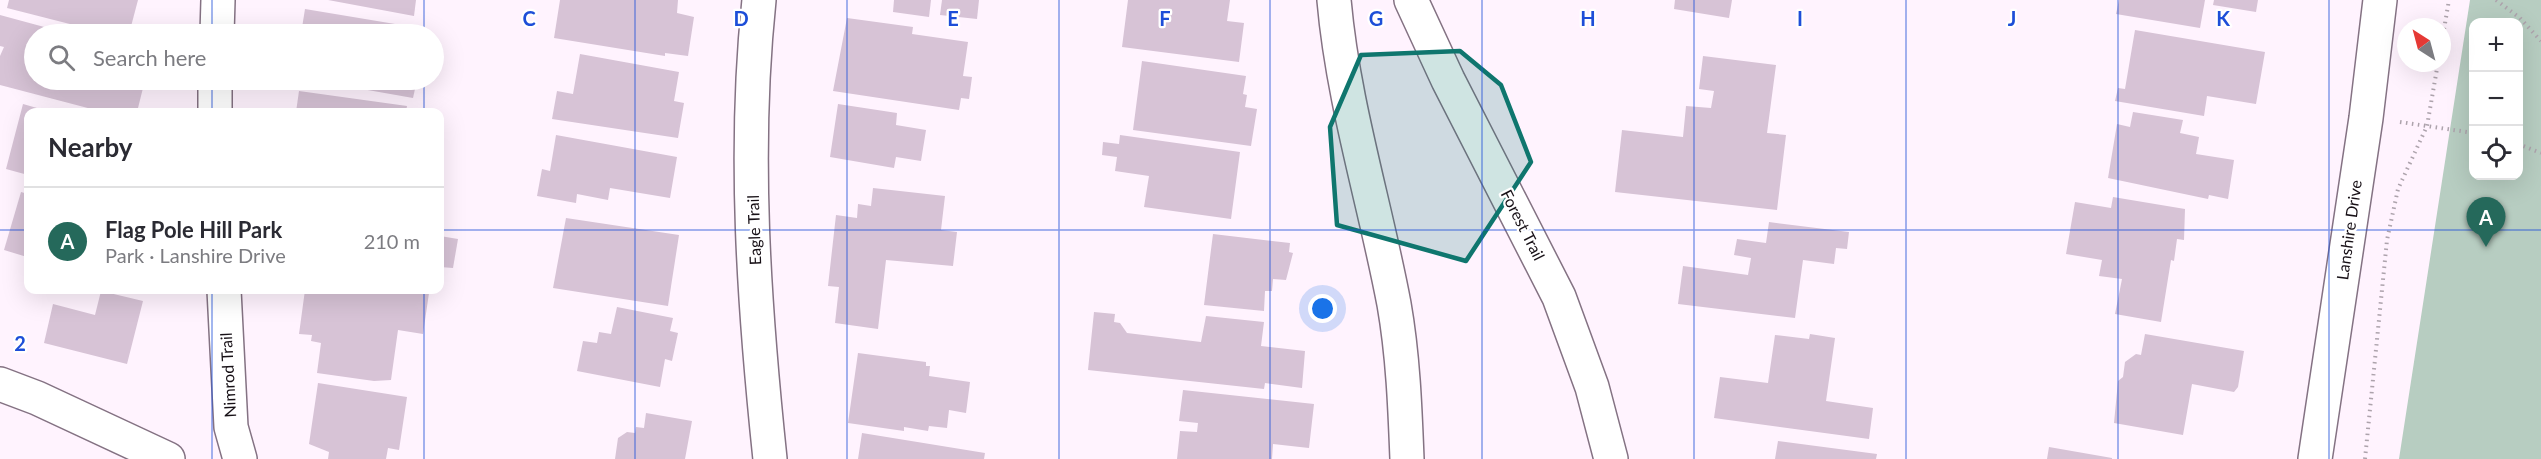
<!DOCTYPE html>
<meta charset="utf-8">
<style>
:root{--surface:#fff;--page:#f7f7f7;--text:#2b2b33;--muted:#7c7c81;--line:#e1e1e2;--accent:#25695b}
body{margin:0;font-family:Lato,sans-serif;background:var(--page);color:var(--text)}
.controls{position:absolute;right:18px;top:18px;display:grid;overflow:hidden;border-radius:12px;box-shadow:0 6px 24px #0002}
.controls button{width:54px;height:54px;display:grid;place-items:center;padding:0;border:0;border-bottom:2px solid var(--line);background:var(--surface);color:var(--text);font:30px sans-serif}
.compass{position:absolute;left:2397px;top:18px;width:54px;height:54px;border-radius:50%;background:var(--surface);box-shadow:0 6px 24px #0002;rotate:324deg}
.you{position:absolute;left:1323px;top:309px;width:21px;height:21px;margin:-15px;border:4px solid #fff;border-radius:50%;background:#1a73e8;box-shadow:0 0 0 9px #1a73e833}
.badge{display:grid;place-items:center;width:39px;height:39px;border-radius:50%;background:var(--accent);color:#fff;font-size:20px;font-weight:700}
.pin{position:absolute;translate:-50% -50px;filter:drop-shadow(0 2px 3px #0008)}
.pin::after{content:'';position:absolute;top:32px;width:21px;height:18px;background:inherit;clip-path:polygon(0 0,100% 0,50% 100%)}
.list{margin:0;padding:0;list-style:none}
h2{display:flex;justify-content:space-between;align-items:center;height:78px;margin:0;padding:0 24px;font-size:26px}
h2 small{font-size:20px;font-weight:400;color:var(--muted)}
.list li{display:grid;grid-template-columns:39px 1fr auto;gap:18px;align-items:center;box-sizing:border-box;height:108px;padding:0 24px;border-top:2px solid var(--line)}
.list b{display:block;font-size:22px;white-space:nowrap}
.list p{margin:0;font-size:20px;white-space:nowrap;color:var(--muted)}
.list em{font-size:20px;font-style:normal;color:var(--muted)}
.icon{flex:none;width:33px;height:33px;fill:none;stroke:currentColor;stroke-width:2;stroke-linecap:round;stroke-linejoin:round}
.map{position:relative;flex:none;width:2541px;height:459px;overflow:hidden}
.search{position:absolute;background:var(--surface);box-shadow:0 6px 24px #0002;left:24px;top:24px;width:420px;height:66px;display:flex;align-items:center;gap:15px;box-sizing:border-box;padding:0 21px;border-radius:33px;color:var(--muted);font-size:22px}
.panel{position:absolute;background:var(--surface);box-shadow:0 6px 24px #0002;left:24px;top:108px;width:420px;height:186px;border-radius:12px}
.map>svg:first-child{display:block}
.green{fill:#b7cdc1;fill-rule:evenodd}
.building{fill:#d7c3d6}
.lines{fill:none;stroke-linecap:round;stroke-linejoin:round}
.street-casing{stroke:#847283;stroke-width:36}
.secondary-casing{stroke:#847283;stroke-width:36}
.path{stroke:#ada3ac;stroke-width:4;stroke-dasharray:1.5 4.5;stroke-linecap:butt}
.street{stroke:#fff;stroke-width:33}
.secondary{stroke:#fff;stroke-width:33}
.marked{fill:#0f766e;fill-opacity:0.2;stroke:#0f766e;stroke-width:4.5;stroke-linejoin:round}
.grid{fill:none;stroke:#1d4ed8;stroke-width:1.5;stroke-opacity:0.55}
.labels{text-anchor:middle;stroke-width:4.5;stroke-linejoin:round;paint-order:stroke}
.street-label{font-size:16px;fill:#171016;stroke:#fff}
.grid-label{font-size:20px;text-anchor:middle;font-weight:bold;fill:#1d4ed8;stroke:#fff;stroke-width:4.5;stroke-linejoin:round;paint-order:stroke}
</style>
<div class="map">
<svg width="2541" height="459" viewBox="0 0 2541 459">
<rect width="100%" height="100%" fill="#fff3fe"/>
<!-- green -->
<path class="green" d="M2470,0H2541V459H2399ZM2474,22H2518V176H2474Z"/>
<!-- building -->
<g class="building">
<polygon points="9,0 138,0 129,34 109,34 7,8"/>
<polygon points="328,0 416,0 414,16"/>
<polygon points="560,0 678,0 677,13 694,17 688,56 665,53 665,56 554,38"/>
<polygon points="894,0 931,0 929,17 893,12"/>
<polygon points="942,0 979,0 977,19 940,15"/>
<polygon points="1128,0 1230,0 1227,21 1244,23 1239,62 1122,47"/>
<polygon points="1675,0 1732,0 1729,18 1674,9"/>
<polygon points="2119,0 2205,0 2200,28 2116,14"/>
<polygon points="2214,0 2258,0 2256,12 2213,5"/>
<polygon points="305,9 425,29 424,34 301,34"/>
<polygon points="0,15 70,34 34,34 34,80 112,80 143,88 137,112 103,112 0,85 0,56 4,47 0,46"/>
<polygon points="847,18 913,27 912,34 968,42 963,76 972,77 969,99 961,98 959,110 833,91"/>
<polygon points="2135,30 2265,52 2256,104 2207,96 2204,116 2115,101 2118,88 2125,89"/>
<polygon points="580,54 679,72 674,101 684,103 678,138 552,119 557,91 573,94"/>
<polygon points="1703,56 1776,65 1767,133 1786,135 1777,210 1615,192 1622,130 1683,137 1686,106 1711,108 1714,91 1699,89"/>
<polygon points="1142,61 1246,76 1243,94 1247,95 1245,107 1257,109 1251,146 1133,130"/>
<polygon points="311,80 417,80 413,98"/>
<polygon points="299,91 407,106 406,112 296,112"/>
<polygon points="23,104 51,112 28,112 28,175 6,169"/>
<polygon points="838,104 897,113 896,125 926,130 921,161 896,157 894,168 830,157"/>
<polygon points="2133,112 2183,120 2180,133 2199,137 2196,154 2234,160 2228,199 2209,195 2208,199 2108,178 2117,124 2130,127"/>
<polygon points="556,135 677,157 670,198 610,188 608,200 577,194 576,203 537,196 542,169 550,171"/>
<polygon points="1120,135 1240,152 1231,219 1144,207 1149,176 1115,171 1117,157 1102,155 1103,142 1119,144"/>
<polygon points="873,188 945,196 941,230 957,232 953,266 886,260 878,329 835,323 839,287 828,286 836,215 857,218 858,204 871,206"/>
<polygon points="21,192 28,194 27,257 4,250"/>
<polygon points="2113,197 2185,209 2184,240 2177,239 2174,261 2171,260 2161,322 2115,314 2122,279 2099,276 2102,260 2066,254 2075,202 2111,208"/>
<polygon points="566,218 679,235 668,306 553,288"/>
<polygon points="1769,222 1849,232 1847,249 1836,248 1834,264 1803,260 1795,318 1678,304 1683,266 1748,275 1751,258 1734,255 1737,239 1766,243"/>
<polygon points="1213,234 1290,243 1289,252 1293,253 1286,280 1273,279 1272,291 1265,291 1264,311 1204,305"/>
<polygon points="440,236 458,239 453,268 440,267"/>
<polygon points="305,290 333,292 334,290 403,290 429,293 423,334 398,330 391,380 374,381 317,373 321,343 311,341 312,335 299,334"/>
<polygon points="101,291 143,301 127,364 44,343 53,304 95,315"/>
<polygon points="617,307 673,318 670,331 678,333 672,361 665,359 660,387 577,371 583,341 597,343 599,332 611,334"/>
<polygon points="1094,312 1115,314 1114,322 1120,323 1127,333 1201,342 1206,316 1264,322 1261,346 1305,351 1302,388 1265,383 1264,389 1088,370"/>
<polygon points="1810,334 1835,338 1826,401 1873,408 1869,439 1714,418 1720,377 1768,383 1775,335 1809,339"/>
<polygon points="2145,334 2244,351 2238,387 2234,392 2192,384 2183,435 2114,423 2118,381 2123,377 2125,362 2136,354 2141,355"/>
<polygon points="858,353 926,362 926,366 930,366 929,376 970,382 966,413 949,410 947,428 929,426 928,431 904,427 904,431 848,423"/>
<polygon points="318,383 407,397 399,450 388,448 386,459 328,459 329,452 309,444"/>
<polygon points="1183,390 1314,404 1309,448 1273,444 1272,459 1177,459 1180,431 1197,432 1198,423 1179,421"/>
<polygon points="646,413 692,421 685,459 615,459 618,438 627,432 635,433 636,427 644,428"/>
<polygon points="862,433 985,453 984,459 858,459"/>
<polygon points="1778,441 1877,454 1876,459 1775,459"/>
<polygon points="2049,447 2112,458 2112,459 2047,459"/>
</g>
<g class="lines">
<defs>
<g id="street">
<path d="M759,0C743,152 754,307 770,459"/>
<path d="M1334,0C1343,103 1375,203 1394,304C1403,355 1405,407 1407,459"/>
<polyline points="1411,0 1448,80 1559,297 1592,387 1611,459"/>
<polyline points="217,34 218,0"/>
<polyline points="215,80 215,112"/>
<polyline points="224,290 231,427 240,459"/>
</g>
<g id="secondary">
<polyline points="0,384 37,398 168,459"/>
<polyline points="2315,459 2366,118 2380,0"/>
</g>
</defs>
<!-- street casing -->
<use href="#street" class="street-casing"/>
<!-- secondary casing -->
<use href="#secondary" class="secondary-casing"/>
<!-- path -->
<g class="path">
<polyline points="2496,0 2520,18 2541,41"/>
<polyline points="2442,41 2449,0"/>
<polyline points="2400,122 2474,133"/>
<polyline points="2518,144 2541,153"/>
<polyline points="2365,459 2387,240 2398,189 2427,126 2438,63"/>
</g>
<!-- street -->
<use href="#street" class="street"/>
<!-- secondary -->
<use href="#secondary" class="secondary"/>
</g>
<!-- marked area -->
<path class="marked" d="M1460,51L1501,85L1531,162L1466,261L1337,225L1330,127L1361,55Z"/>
<!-- grid -->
<path class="grid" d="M212,0V34M424,0V34M635,0V459M847,0V459M1059,0V459M1270,0V459M1482,0V459M1694,0V459M1906,0V459M2118,0V459M2329,0V459M212,80V112M424,80V112M0,230H28M440,230H2541M212,290V459M424,290V459"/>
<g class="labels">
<!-- street labels -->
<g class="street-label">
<text transform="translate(1523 225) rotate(63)" y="6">Forest Trail</text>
<text transform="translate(754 230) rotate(-92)" y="6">Eagle Trail</text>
<text transform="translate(2349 230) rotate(-82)" y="6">Lanshire Drive</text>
<text transform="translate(228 375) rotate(-93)" y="6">Nimrod Trail</text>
</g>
</g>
<g class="grid-label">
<text x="529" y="26">C</text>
<text x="741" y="26">D</text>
<text x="953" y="26">E</text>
<text x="1165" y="26">F</text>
<text x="1376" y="26">G</text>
<text x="1588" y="26">H</text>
<text x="1800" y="26">I</text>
<text x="2012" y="26">J</text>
<text x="2223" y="26">K</text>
<text x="20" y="351">2</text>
</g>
</svg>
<div class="controls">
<button>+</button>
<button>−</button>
<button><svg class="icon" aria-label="locate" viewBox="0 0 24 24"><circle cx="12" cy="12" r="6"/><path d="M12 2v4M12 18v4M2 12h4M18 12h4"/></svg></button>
</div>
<svg class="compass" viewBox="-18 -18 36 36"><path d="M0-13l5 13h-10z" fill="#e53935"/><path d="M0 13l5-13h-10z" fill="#7c7c81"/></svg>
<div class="you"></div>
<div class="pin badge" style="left:2486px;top:247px">A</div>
<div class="search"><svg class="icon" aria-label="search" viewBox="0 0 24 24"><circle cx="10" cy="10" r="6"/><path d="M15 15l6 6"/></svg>Search here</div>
<section class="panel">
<h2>Nearby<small></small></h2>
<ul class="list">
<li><span class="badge">A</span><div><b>Flag Pole Hill Park</b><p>Park · Lanshire Drive</p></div><em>210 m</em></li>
</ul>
</section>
</div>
